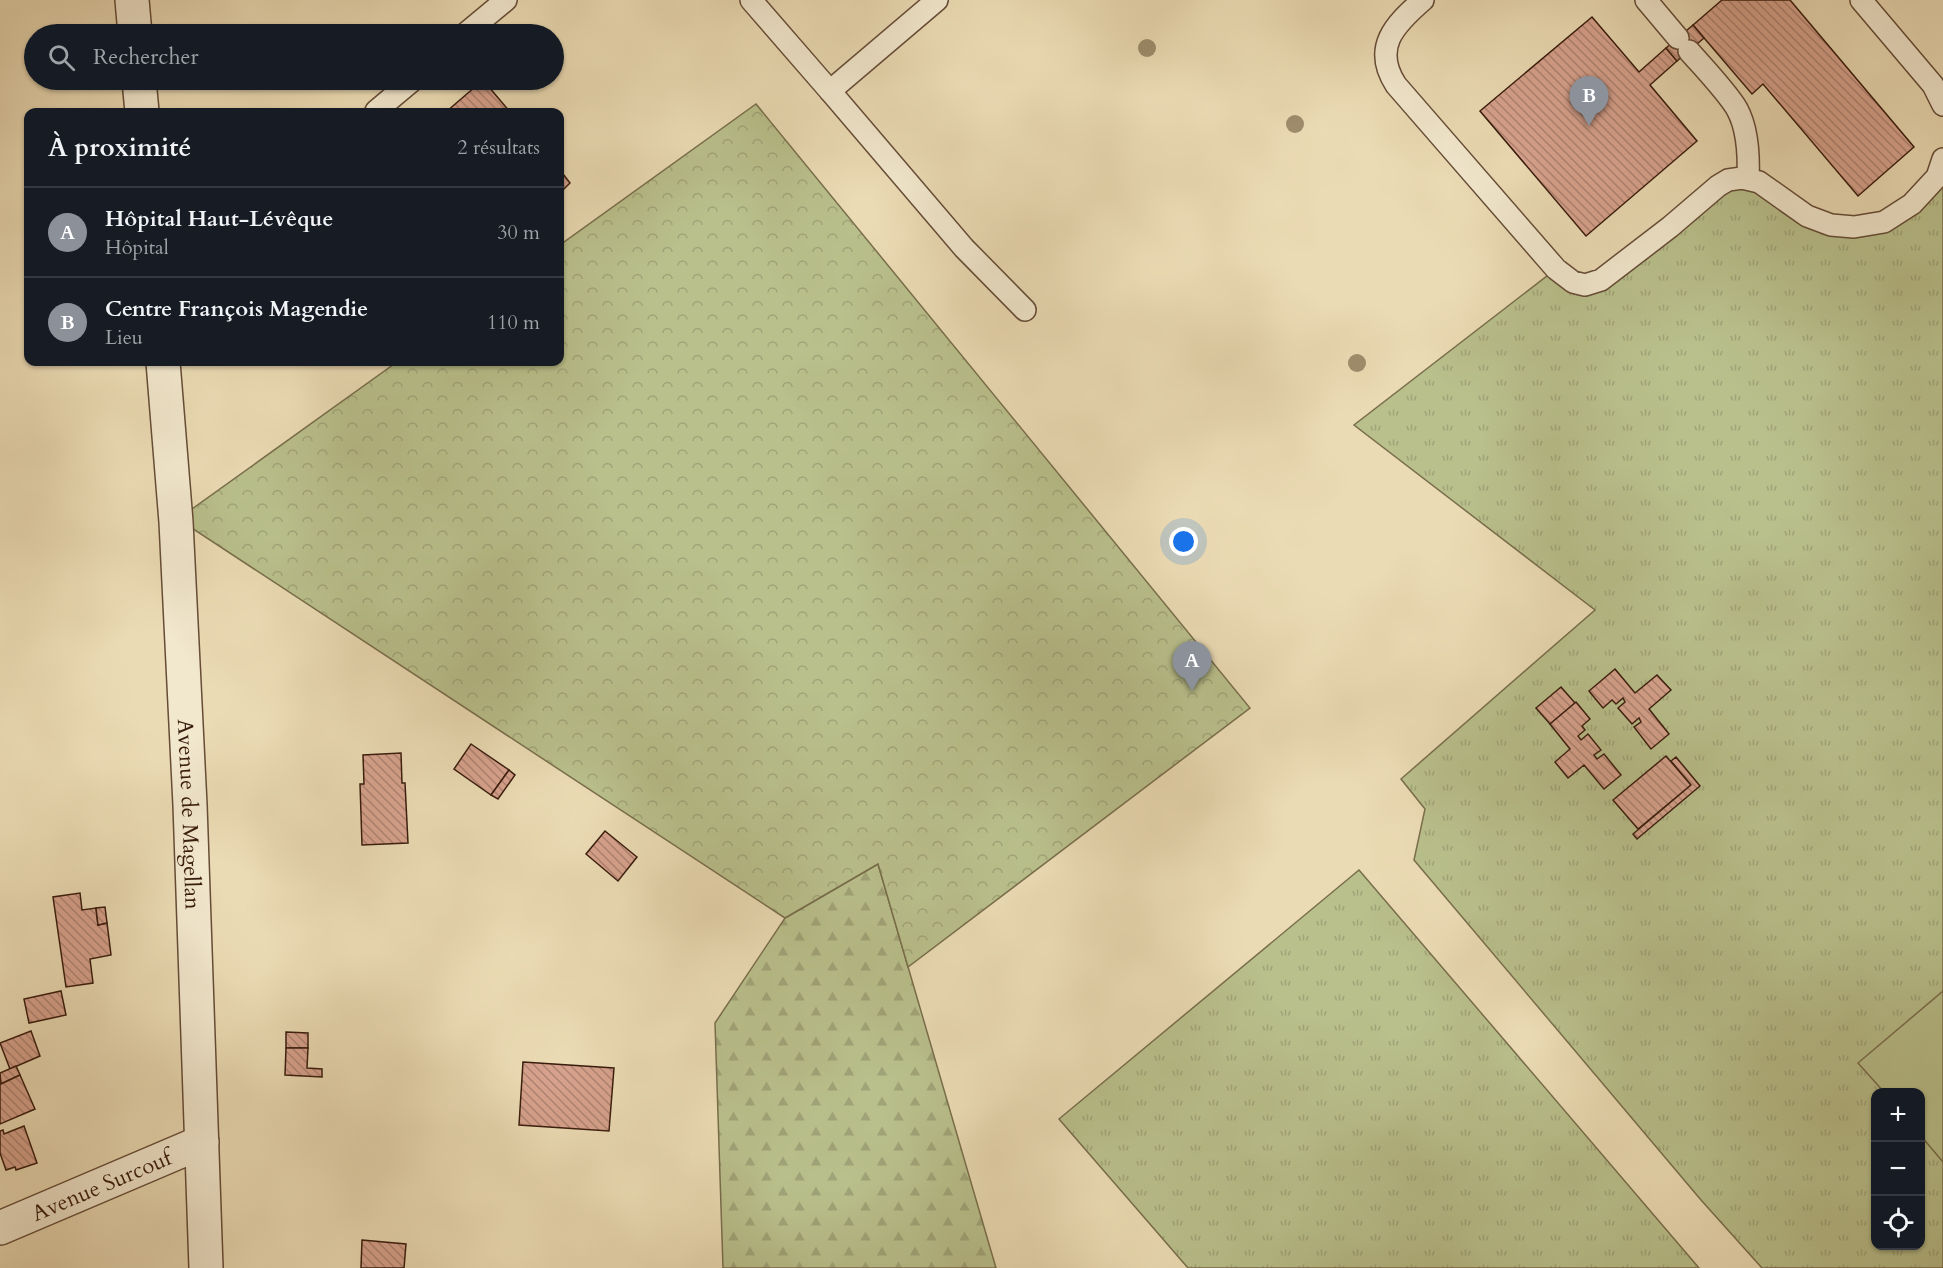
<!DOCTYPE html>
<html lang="fr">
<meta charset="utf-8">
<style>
:root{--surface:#171b24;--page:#242831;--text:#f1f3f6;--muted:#9ea1a6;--line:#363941;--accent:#8c9099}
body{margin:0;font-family:Cardo,serif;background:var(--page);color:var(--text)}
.controls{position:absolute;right:18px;bottom:18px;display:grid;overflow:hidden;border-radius:12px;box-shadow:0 2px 4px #0004}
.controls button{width:54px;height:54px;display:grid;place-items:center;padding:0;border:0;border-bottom:2px solid var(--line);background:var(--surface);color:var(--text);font:30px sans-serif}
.you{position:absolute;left:1184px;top:542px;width:21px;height:21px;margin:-15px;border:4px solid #fff;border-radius:50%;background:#1a73e8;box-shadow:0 0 0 9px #1a73e833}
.badge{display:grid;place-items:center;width:39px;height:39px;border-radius:50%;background:var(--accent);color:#fff;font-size:20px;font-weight:700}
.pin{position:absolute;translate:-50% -50px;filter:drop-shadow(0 2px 3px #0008)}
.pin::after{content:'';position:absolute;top:32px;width:21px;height:18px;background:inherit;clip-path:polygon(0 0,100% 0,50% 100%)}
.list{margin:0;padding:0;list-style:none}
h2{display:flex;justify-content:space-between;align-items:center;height:78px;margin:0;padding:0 24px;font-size:26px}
h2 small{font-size:20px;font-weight:400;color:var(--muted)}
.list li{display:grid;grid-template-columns:39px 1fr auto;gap:18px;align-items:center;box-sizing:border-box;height:90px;padding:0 24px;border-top:2px solid var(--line)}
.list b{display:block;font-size:22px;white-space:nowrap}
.list p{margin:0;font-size:20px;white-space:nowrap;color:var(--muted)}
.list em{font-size:20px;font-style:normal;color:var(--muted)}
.icon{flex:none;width:33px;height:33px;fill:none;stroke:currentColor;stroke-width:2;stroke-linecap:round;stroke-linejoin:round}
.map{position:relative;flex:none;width:1943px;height:1268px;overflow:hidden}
.search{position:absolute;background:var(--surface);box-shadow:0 2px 4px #0004;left:24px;top:24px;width:540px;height:66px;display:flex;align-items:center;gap:15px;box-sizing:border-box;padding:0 21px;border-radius:33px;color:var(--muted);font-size:22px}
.panel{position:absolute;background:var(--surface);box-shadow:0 2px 4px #0004;left:24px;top:108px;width:540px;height:258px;border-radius:12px}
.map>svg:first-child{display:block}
.grass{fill:url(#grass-tufts);stroke:#796e4c;stroke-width:1.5;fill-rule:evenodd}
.forest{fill:url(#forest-firs);stroke:#796e4c;stroke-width:1.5}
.park{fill:url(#park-crowns);stroke:#796e4c;stroke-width:1.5}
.pitch{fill:#b9c08c;stroke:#796e4c;stroke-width:1.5}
.building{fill:url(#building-back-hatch);stroke:#391c0d;stroke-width:1.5}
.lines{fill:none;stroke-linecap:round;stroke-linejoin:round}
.service-casing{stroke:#664c37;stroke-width:24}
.minor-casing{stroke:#664c37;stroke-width:36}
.tertiary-casing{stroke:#664c37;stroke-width:36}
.service{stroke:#f2e8ce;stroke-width:21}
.minor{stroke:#f2e8ce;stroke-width:33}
.tertiary{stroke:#f2e8ce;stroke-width:33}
.tree{fill:#9e8d6d}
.labels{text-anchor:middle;stroke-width:5;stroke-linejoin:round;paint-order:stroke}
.street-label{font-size:22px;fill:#391c0d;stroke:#f2e8ce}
</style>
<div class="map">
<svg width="1943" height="1268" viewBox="0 0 1943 1268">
<defs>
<pattern id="grass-tufts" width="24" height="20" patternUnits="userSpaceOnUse" patternTransform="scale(1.5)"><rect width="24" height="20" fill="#b9c08c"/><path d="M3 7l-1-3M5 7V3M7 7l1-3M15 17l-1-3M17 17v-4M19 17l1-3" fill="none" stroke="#a0a478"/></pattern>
<pattern id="forest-firs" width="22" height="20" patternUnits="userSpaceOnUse" patternTransform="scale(1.5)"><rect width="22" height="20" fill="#b9c08c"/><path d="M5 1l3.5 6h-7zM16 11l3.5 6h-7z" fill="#a0a478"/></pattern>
<pattern id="park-crowns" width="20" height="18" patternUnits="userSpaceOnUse" patternTransform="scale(1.5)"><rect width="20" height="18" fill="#b9c08c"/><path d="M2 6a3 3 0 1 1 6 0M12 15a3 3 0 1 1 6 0" fill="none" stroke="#a0a478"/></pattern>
<pattern id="building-back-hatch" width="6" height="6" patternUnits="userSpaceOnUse" patternTransform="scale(1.5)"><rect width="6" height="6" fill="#d7a28d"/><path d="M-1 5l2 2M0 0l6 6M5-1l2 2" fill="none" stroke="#af8372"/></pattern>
</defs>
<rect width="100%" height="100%" fill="#ebdbb4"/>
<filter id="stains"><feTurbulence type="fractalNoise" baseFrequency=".00333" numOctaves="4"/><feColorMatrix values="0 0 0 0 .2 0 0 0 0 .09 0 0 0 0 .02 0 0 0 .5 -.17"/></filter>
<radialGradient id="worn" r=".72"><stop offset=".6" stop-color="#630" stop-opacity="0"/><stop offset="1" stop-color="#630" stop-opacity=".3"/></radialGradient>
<!-- grass -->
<g class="grass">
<path d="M1943,168V1268H1762L1701,1200L1414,860L1425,809L1401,779L1595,610L1354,425L1556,269L1585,285L1742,178L1807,216L1884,222ZM1876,1092H1920V1246H1876Z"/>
<polygon points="1359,870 1699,1268 1188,1268 1059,1119"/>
</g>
<!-- forest -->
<polygon class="forest" points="878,864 996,1268 723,1268 715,1023 785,918"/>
<!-- park -->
<polygon class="park" points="756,104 1250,708 908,967 878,864 785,918 178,519 397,362 560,362 560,245"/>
<!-- pitch -->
<polygon class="pitch" points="1943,991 1943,1162 1921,1136 1920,1092 1884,1092 1858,1063"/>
<!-- building -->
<g class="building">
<polygon points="1722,0 1790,0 1914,147 1858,196 1763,84 1752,94 1693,25"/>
<polygon points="1592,17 1639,72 1666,48 1677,61 1650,85 1697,141 1586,236 1480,111"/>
<polygon points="1693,25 1704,38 1677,61 1666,48"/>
<polygon points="483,80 510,112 446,112"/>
<polygon points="560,170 570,183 560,193"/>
<polygon points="1615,669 1635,693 1657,675 1671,690 1649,709 1669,734 1651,749 1634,727 1641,722 1639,718 1632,724 1618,708 1625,702 1623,698 1616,704 1612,700 1603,708 1589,691"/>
<polygon points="1561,687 1575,703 1550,724 1536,708"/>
<polygon points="1576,702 1590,719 1582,726 1585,730 1578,736 1581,740 1588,734 1601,750 1594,755 1597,759 1604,754 1621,775 1604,789 1584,765 1568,778 1555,762 1570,749 1550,724"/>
<polygon points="471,744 509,770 491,795 454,769"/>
<polygon points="401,753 402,783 405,783 408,843 362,845 360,784 364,784 363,755"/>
<polygon points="1666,756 1691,785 1638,829 1613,800"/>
<polygon points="1676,757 1700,786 1637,839 1633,834 1691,785 1671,761"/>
<polygon points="509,770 515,775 498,799 491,795"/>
<polygon points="605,831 637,857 618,881 586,854"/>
<polygon points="80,893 82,910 96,908 98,925 107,923 111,955 90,959 93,983 66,987 53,897"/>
<polygon points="105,907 107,923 98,925 96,908"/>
<polygon points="61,991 66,1015 29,1023 24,999"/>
<polygon points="31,1031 40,1056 10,1069 0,1043"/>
<polygon points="286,1032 308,1033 308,1048 286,1048"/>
<polygon points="286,1048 308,1048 307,1068 322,1069 322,1077 285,1075"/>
<polygon points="523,1062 614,1068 609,1131 519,1125"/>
<polygon points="16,1066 20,1075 1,1084 0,1073"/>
<polygon points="20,1075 35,1109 0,1124 0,1082 1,1084"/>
<polygon points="24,1126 37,1163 16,1170 15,1167 6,1170 0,1153 0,1131 3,1130 4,1134"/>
<polygon points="362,1240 406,1244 404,1268 361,1268"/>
</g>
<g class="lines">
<defs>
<g id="service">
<polyline points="751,0 830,91 937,0"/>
<path d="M1423,0C1394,25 1372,48 1396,85L1556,269L1573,282L1585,285L1601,280L1670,227L1718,186L1728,180L1742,178L1759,182L1807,216L1831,225L1854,227L1884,222L1912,204L1937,177L1943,159"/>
<polyline points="1646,0 1678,38"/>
<polyline points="1861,0 1933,85 1943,105"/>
<polyline points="465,34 506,0"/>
<path d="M1689,51C1703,67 1727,92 1737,109C1748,129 1749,157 1748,179"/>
<polyline points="830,91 964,248 1025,310"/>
<polyline points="376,111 413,80"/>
</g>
<g id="minor">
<path id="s1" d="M0,1228L202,1142"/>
</g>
<g id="tertiary">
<polyline points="132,0 135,34"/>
<polyline points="139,80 142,112"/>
<path id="s2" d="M163,362L176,522L190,805L206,1268"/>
</g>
</defs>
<!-- service casing -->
<use href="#service" class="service-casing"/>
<!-- minor casing -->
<use href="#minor" class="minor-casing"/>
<!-- tertiary casing -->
<use href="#tertiary" class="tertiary-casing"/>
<!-- service -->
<use href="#service" class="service"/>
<!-- minor -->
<use href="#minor" class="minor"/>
<!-- tertiary -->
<use href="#tertiary" class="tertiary"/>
</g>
<!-- trees -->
<g class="tree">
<circle cx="1147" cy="48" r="9"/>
<circle cx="1295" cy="124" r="9"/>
<circle cx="1357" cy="363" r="9"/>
</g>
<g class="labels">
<!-- street labels -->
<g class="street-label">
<text dy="8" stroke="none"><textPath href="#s2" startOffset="453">Avenue de Magellan</textPath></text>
<text dy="8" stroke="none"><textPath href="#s1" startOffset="110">Avenue Surcouf</textPath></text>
</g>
</g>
<rect width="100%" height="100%" filter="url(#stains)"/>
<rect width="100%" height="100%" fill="url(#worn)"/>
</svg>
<div class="controls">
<button>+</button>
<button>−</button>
<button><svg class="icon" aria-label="locate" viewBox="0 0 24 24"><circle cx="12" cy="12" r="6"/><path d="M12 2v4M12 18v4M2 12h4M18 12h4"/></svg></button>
</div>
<div class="you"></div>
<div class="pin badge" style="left:1192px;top:691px">A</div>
<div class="pin badge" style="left:1589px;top:126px">B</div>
<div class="search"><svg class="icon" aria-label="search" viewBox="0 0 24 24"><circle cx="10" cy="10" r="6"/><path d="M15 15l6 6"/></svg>Rechercher</div>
<section class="panel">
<h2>À proximité<small>2 résultats</small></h2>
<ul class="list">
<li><span class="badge">A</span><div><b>Hôpital Haut-Lévêque</b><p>Hôpital</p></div><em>30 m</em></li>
<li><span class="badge">B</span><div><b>Centre François Magendie</b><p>Lieu</p></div><em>110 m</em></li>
</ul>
</section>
</div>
